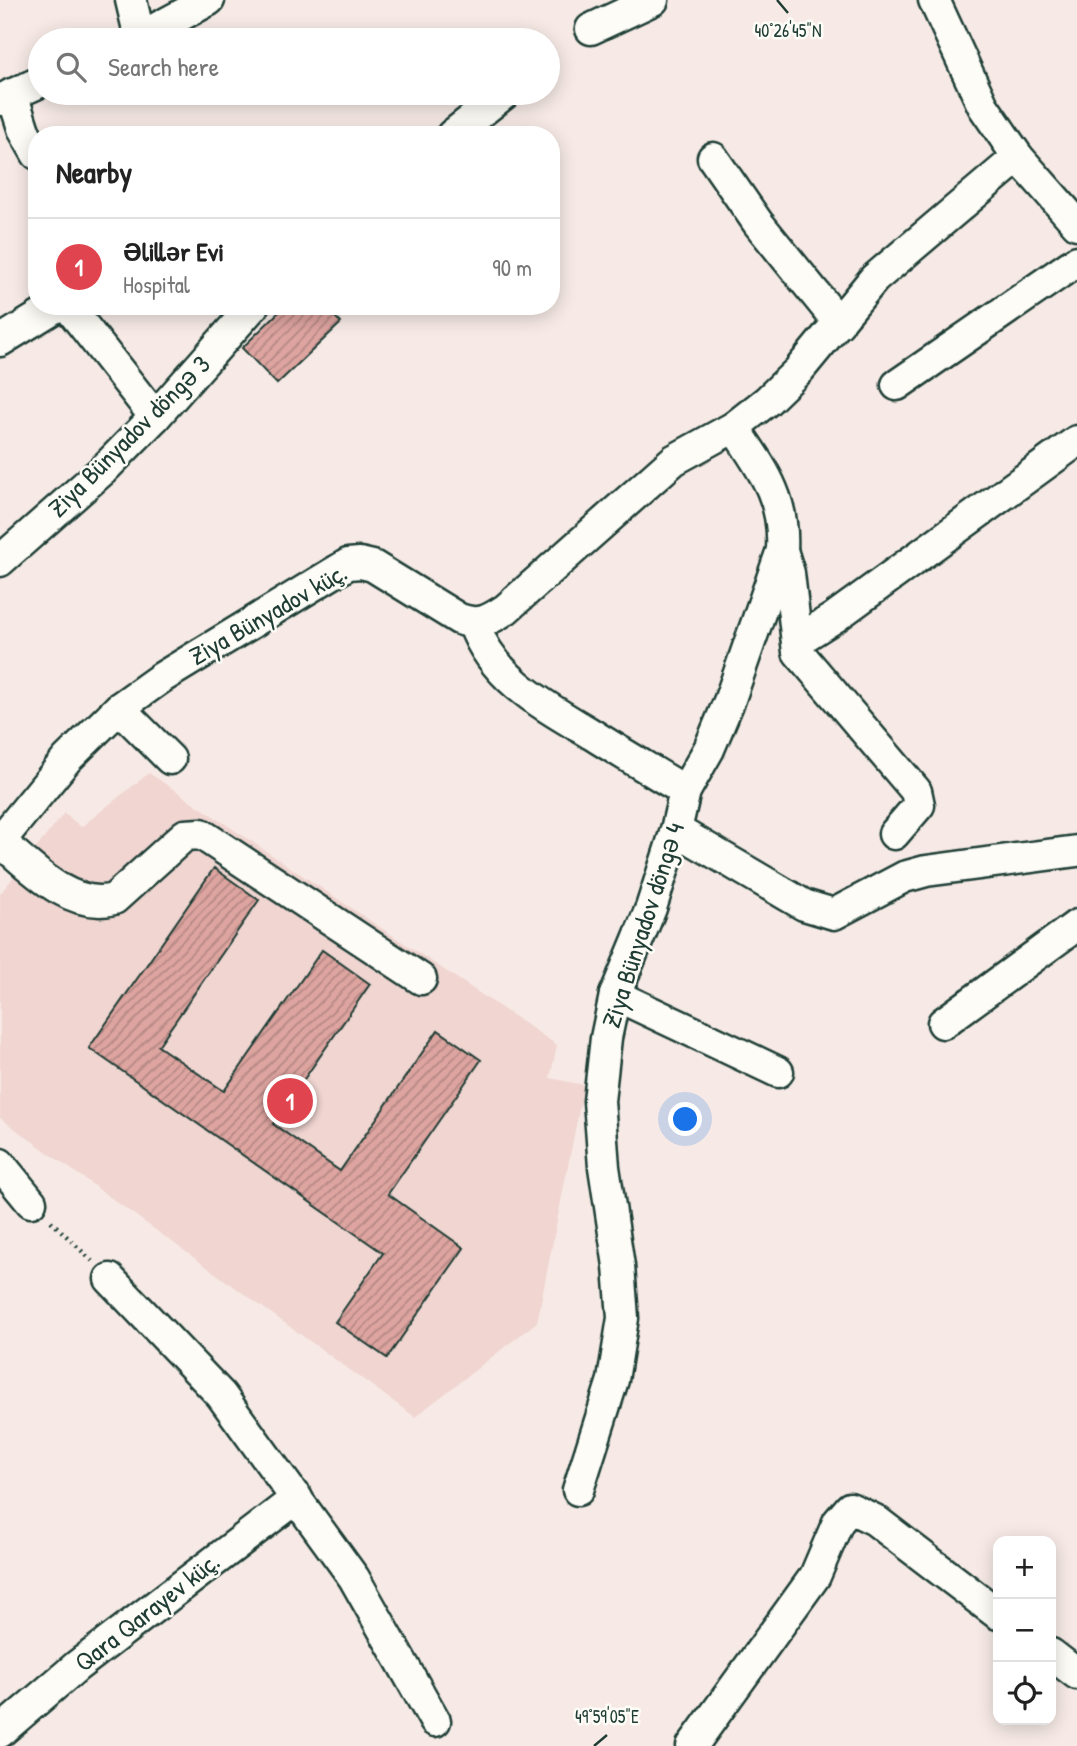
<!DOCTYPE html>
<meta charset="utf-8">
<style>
:root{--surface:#fff;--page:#f6f6f6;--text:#222;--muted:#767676;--line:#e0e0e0;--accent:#111827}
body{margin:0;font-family:"Patrick Hand",sans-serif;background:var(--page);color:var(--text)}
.controls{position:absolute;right:21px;bottom:21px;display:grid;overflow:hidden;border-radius:14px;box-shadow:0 4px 18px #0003}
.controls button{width:63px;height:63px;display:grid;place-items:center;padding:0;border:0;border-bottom:2px solid var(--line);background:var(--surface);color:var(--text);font:35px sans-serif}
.you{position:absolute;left:686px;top:1120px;width:24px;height:24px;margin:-18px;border:5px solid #fff;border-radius:50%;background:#1a73e8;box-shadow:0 0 0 10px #1a73e833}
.badge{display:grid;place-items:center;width:46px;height:46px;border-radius:50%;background:var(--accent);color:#fff;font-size:23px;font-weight:700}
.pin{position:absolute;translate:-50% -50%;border:4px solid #fff;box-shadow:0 2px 7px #0006}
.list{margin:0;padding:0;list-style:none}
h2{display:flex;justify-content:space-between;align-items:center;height:91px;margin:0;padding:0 28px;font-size:30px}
h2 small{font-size:23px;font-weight:400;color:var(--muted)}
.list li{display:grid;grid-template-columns:46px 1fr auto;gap:21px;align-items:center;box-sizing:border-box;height:98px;padding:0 28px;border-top:2px solid var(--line)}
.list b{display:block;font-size:26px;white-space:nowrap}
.list p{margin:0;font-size:23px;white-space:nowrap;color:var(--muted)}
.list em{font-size:23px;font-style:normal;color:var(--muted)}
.icon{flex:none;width:38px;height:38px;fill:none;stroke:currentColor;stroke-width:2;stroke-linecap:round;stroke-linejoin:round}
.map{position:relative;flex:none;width:1077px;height:1746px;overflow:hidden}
.search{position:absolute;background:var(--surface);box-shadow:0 4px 18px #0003;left:28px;top:28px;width:532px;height:77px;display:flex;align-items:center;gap:18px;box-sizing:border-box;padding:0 24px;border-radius:38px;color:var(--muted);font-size:26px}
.panel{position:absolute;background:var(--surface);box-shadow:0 4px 18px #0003;left:28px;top:126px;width:532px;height:189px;border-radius:28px}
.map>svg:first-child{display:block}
.built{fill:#f0d5d1}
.building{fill:url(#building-hatch);stroke:#1f3d34;stroke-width:2}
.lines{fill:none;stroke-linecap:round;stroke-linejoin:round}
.minor-casing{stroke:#1f3d34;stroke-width:35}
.path{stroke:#1f3d34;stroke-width:4.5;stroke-dasharray:2 5;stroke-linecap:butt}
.minor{stroke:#fdfcf7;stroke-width:30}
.ticks{fill:none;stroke:#1f3d34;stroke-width:2.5}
.labels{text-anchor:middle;stroke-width:5;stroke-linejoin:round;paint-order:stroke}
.street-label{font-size:26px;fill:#1f3d34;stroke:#fdfcf7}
.ticks-label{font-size:18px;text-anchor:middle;fill:#1f3d34;stroke:#fdfcf7;stroke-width:5;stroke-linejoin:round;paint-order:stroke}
</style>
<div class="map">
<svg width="1077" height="1746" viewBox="0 0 1077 1746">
<defs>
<pattern id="building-hatch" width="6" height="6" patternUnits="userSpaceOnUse" patternTransform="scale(1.75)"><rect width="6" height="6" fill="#dea4a0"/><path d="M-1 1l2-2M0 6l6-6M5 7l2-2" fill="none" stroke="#b38783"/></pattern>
</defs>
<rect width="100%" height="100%" fill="#f7eae6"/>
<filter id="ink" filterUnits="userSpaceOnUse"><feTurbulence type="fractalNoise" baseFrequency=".0143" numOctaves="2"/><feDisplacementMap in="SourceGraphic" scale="14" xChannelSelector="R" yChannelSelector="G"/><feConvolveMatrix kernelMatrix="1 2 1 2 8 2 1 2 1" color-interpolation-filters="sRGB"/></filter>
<g filter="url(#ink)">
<!-- built -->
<polygon class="built" points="149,773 557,1045 550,1078 584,1085 537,1322 415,1417 0,1118 0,894 64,813 81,827"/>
<!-- building -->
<g class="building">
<polygon points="285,306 325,306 341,323 277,384 242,348"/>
<polygon points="214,868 259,900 158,1046 224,1091 322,950 370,984 273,1124 340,1171 438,1030 481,1060 388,1194 464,1248 387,1358 335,1322 383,1253 89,1048"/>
</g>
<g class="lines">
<defs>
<g id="minor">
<polyline points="131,0 140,38"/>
<polyline points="934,0 983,106 1018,157 1077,224"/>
<polyline points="591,29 653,0"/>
<polyline points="135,40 209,0"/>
<polyline points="12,94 24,131 37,154"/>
<polyline points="0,100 40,82"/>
<polyline points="452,135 505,93"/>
<polyline points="713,158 758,223 839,323"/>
<polyline points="68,306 155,417"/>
<polyline points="0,341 57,306"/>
<polyline points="897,385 1077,261"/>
<polyline points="782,550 789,573 798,652 916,791 919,805 894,834"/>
<polyline points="0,561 103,470 155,417 253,306"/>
<path d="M474,625C494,680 545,706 593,735C623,754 654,772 685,791"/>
<polyline points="797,641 835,617 1077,441"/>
<polyline points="119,708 170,759"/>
<polyline points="676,830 804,905 834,914 904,877 926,871 1077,851"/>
<path d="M0,841L67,759L119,708L161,678L348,564L360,563L373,566L459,619C479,626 488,621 506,609L674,460L734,427L767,401L799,370L874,279L1018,157"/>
<path d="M0,841C30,867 71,911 114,899L185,835L201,834L421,979"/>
<polyline points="615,995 778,1072"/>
<polyline points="943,1023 1077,925"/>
<polyline points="0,1164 31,1202"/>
<polyline points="110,1279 221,1395 354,1578 435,1721"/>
<path d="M578,1490L613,1380L623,1318L619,1266L604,1167L599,1101L606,1038L615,995L651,908L676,830L685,791L709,749L730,699L782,550C785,497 762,469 734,427"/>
<polyline points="1051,1654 1077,1674"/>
<polyline points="0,1732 77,1666 297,1498"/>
<polyline points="692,1746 815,1576 838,1522 850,1508 875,1520 998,1614"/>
</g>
</defs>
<!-- minor casing -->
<use href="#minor" class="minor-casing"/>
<!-- path -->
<polyline class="path" points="51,1221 92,1261"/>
<!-- minor -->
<use href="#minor" class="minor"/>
</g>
</g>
<!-- ticks -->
<path class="ticks" d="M777,0L788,13M594,1746L607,1735"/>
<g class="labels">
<!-- street labels -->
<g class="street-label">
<text transform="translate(129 436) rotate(-45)" y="9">Ziya Bünyadov döngə 3</text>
<text transform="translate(268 614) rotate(-30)" y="9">Ziya Bünyadov küç.</text>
<text transform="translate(643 925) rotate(-72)" y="9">Ziya Bünyadov döngə 4</text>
<text transform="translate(147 1612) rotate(-38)" y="9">Qara Qarayev küç.</text>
</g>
</g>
<g class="ticks-label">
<text x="788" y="37">40°26'45"N</text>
<text x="607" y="1723">49°59'05"E</text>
</g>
</svg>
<div class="controls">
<button>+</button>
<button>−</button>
<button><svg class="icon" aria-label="locate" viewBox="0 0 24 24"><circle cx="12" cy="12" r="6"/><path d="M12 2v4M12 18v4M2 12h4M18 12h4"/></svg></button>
</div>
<div class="you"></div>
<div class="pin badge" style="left:290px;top:1101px;background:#e0444e">1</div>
<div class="search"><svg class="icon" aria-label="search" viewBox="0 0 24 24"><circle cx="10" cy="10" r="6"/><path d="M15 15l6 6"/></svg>Search here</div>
<section class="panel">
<h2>Nearby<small></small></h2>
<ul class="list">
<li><span class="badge" style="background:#e0444e">1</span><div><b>Əlillər Evi</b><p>Hospital</p></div><em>90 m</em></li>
</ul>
</section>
</div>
